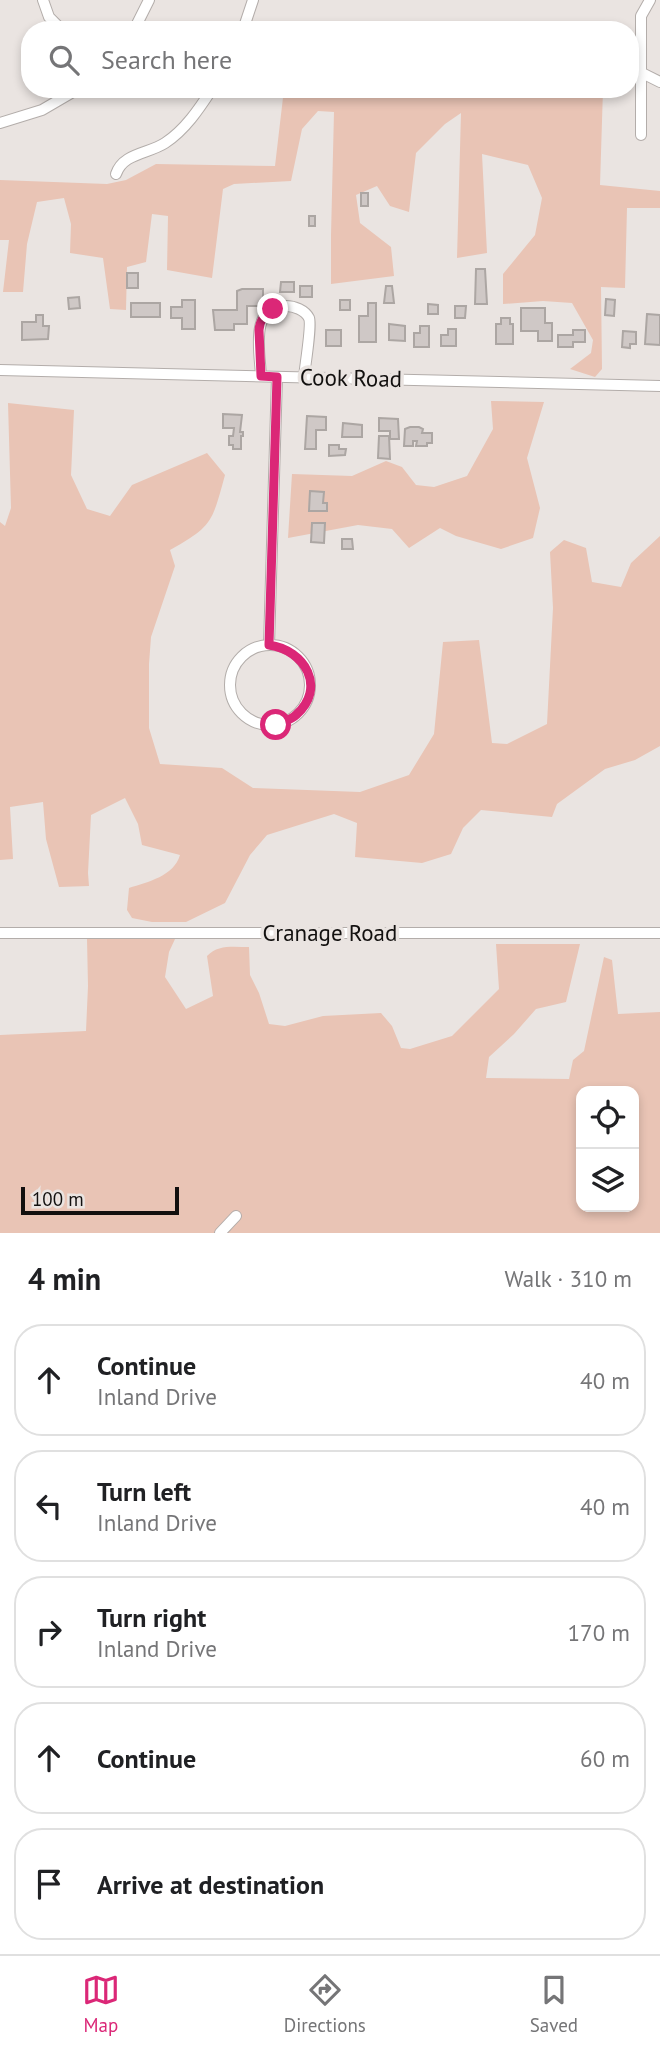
<!DOCTYPE html>
<meta charset="utf-8">
<style>
:root{--surface:#fff;--page:#f2f2f2;--text:#202124;--muted:#757577;--line:#e0e0e0;--accent:#db2777}
body{margin:0;font-family:"PT Sans",sans-serif;background:var(--page);color:var(--text)}
.controls{position:absolute;right:21px;bottom:21px;display:grid;overflow:hidden;border-radius:14px;box-shadow:0 4px 10px #0003}
.controls button{width:63px;height:63px;display:grid;place-items:center;padding:0;border:0;border-bottom:2px solid var(--line);background:var(--surface);color:var(--text);font:35px sans-serif}
.scale{position:absolute;left:21px;bottom:18px;width:158px;box-sizing:border-box;padding-left:7px;border:4px solid #12100f;border-top:0;font-size:19px;line-height:24px;white-space:nowrap;color:#12100f;-webkit-text-stroke:5px #eae4e1;paint-order:stroke}
.stop{position:absolute;width:21px;height:21px;margin:-16px;border:5px solid #db2777;border-radius:50%;background:#fff}
.stop.end{background:#db2777;border-color:#fff;box-shadow:0 2px 7px #0008}
.list{margin:0;padding:0;list-style:none}
h2{display:flex;justify-content:space-between;align-items:center;height:91px;margin:0;padding:0 28px;font-size:30px}
h2 small{font-size:23px;font-weight:400;color:var(--muted)}
.list li{display:grid;grid-template-columns:46px 1fr auto;gap:21px;align-items:center;box-sizing:border-box;height:112px;margin:0 14px 14px;padding:0 14px;border:2px solid var(--line);border-radius:28px}
.list b{display:block;font-size:26px;white-space:nowrap}
.list p{margin:0;font-size:23px;white-space:nowrap;color:var(--muted)}
.list em{font-size:23px;font-style:normal;color:var(--muted)}
.icon{flex:none;width:38px;height:38px;fill:none;stroke:currentColor;stroke-width:2;stroke-linecap:round;stroke-linejoin:round}
.map{position:relative;flex:none;width:660px;height:1233px;overflow:hidden}
.search{position:absolute;background:var(--surface);box-shadow:0 4px 10px #0003;left:21px;right:21px;top:21px;height:77px;display:flex;align-items:center;gap:18px;box-sizing:border-box;padding:0 24px;border-radius:28px;color:var(--muted);font-size:26px}
.sheet{height:721px;background:var(--surface)}
nav{display:flex;justify-content:space-around;align-items:center;box-sizing:border-box;height:98px;border-top:2px solid var(--line);background:var(--surface);font-size:19px;color:var(--muted)}
nav a{display:grid;justify-items:center;gap:4px}
nav .on{color:var(--accent)}
.map>svg:first-child{display:block}
.green{fill:#e9c4b5;fill-rule:evenodd}
.building{fill:#cfc8c6;stroke:#aca6a3;stroke-width:2}
.lines{fill:none;stroke-linecap:round;stroke-linejoin:round}
.minor-casing{stroke:#b3adaa;stroke-width:12}
.minor{stroke:#fff;stroke-width:10}
.route{stroke:#db2777;stroke-width:9}
.labels{text-anchor:middle;stroke-width:7;stroke-linejoin:round;paint-order:stroke}
.street-label{font-size:23px;fill:#12100f;stroke:#eae4e1}
</style>
<div class="map">
<svg width="660" height="1233" viewBox="0 0 660 1233">
<rect width="100%" height="100%" fill="#eae4e1"/>
<!-- green -->
<g class="green">
<polygon points="284,89 603,89 600,185 660,191 660,208 627,208 625,288 601,287 602,369 595,377 570,369 591,353 593,340 572,303 543,301 503,304 503,274 535,235 542,198 528,165 482,154 487,253 457,258 461,113 445,124 416,153 409,212 390,206 377,186 356,195 360,223 391,247 394,276 331,284 331,235 334,112 318,111 302,129 291,181 234,184 223,189 212,278 167,270 168,216 152,214 146,262 127,267 126,310 110,309 103,258 70,253 71,224 64,198 37,202 27,244 23,292 3,292 9,240 0,240 0,180 107,184 126,180 156,164 275,166"/>
<polygon points="491,401 544,402 527,458 540,508 533,538 501,549 456,536 440,528 409,548 392,529 358,525 288,538 292,474 352,476 386,461 402,467 416,485 434,487 467,476 493,429"/>
<path d="M8,403L74,410L71,475L87,509L110,516L132,485L207,453L225,475C212,522 213,526 170,550L175,566L151,637L149,664V728L160,764L222,768L253,788L360,792L409,775L434,734L443,642L479,640L492,743L507,744L547,724L553,608L550,552L564,540L586,548L592,582L621,587L631,563L660,536V746L635,760L605,769L557,804L552,817L481,810L463,828L451,854L422,863L355,857L357,823L334,814L267,835L250,855L225,903L186,922H152L132,918L127,910L129,888C148,882 174,876 180,855L142,845L138,824L125,798L91,815L88,873L89,886L59,887L46,839L43,802L10,807L13,859L0,860V522L5,526L11,508Z"/>
<path d="M87,939H175L169,952L165,977L186,1009L213,996L207,956C218,944 234,947 249,947L250,975L259,993L269,1024L285,1026L323,1016L381,1013L392,1026L401,1048L410,1049L452,1036L499,989L496,944H580L566,1002L536,1009L514,1034L489,1057L486,1078L569,1079L573,1060L584,1051L604,957L612,960L618,1014L660,1012V1233H0V1035L86,1031L88,986ZM581,1091H634V1207H581Z"/>
</g>
<!-- building -->
<g class="building">
<rect x="361" y="193" width="7" height="13"/>
<rect x="309" y="216" width="6" height="10"/>
<polygon points="476,269 485,269 487,304 475,304"/>
<rect x="127" y="273" width="11" height="15"/>
<polygon points="281,282 294,282 294,292 280,292"/>
<rect x="300" y="286" width="12" height="11"/>
<polygon points="386,286 392,286 394,303 384,303"/>
<polygon points="242,289 263,289 263,306 247,306 247,324 234,324 234,330 215,330 213,310 237,310 237,291"/>
<polygon points="79,297 80,308 69,309 68,298"/>
<polygon points="606,299 615,300 614,316 605,315"/>
<polygon points="182,300 195,300 195,329 182,329 182,318 171,318 171,307 182,307"/>
<rect x="340" y="300" width="10" height="10"/>
<rect x="131" y="303" width="29" height="14"/>
<polygon points="368,303 376,303 376,342 359,342 359,316 368,316"/>
<polygon points="428,304 438,305 438,314 428,314"/>
<polygon points="455,306 466,306 465,318 455,318"/>
<polygon points="521,308 545,308 545,323 552,323 552,341 538,341 538,331 521,331"/>
<polygon points="647,314 660,315 660,345 645,344"/>
<polygon points="36,315 43,315 43,326 49,326 48,339 22,340 22,322 36,322"/>
<polygon points="501,318 510,318 510,324 513,324 513,344 496,344 496,324 501,324"/>
<polygon points="389,324 405,326 405,341 389,340"/>
<polygon points="420,326 429,326 429,347 414,347 414,333 420,333"/>
<polygon points="448,329 456,329 456,346 441,346 441,335 448,335"/>
<rect x="326" y="330" width="15" height="16"/>
<polygon points="573,330 585,330 585,342 573,342 573,347 558,347 558,335 573,335"/>
<polygon points="623,331 636,332 636,344 630,344 630,348 622,347"/>
<polygon points="223,414 242,415 240,432 243,432 243,436 241,436 241,449 233,449 233,445 229,445 229,436 233,436 234,428 223,428"/>
<polygon points="307,416 326,417 326,430 316,430 316,449 305,449"/>
<polygon points="379,418 398,419 399,439 390,439 390,431 379,431"/>
<polygon points="343,423 362,425 362,437 342,437"/>
<polygon points="410,427 419,427 423,429 422,433 432,433 432,443 427,443 427,446 416,446 417,441 413,441 413,446 404,446 405,429"/>
<polygon points="379,436 389,436 390,459 378,458"/>
<polygon points="329,445 339,445 339,449 346,449 345,455 329,456"/>
<polygon points="310,491 324,492 323,503 327,503 327,511 309,511"/>
<polygon points="312,523 325,523 324,543 311,542"/>
<polygon points="342,539 352,539 353,549 342,549"/>
</g>
<g class="lines">
<defs>
<g id="minor">
<polyline points="43,0 49,17 62,30"/>
<polyline points="134,30 149,0"/>
<polyline points="243,30 253,0"/>
<polyline points="640,72 660,82"/>
<polyline points="0,123 42,110 78,89"/>
<polyline points="641,135 641,16 650,0"/>
<path d="M116,174C123,153 148,154 165,143C185,130 199,109 212,89"/>
<polyline points="0,370 660,386"/>
<path d="M261,376C260,352 249,306 286,306C294,306 305,310 309,318C312,325 305,366 304,377"/>
<polyline points="269,645 277,377"/>
<circle cx="270" cy="685" r="40"/>
<polyline points="0,933 660,933"/>
<polyline points="220,1233 236,1216"/>
</g>
</defs>
<!-- minor casing -->
<use href="#minor" class="minor-casing"/>
<!-- minor -->
<use href="#minor" class="minor"/>
</g>
<g class="lines">
<!-- route -->
<path class="route" d="M273,309C264,314 260,320 259,330L261,376L277,377L269,645C305,650 327,688 296,715C291,720 282,722 276,725"/>
</g>
<g class="labels">
<!-- street labels -->
<g class="street-label">
<text transform="translate(351 378) rotate(1)" y="8">Cook Road</text>
<text x="330" y="941">Cranage Road</text>
</g>
</g>
</svg>
<div class="controls">
<button><svg class="icon" aria-label="locate" viewBox="0 0 24 24"><circle cx="12" cy="12" r="6"/><path d="M12 2v4M12 18v4M2 12h4M18 12h4"/></svg></button>
<button><svg class="icon" aria-label="layers" viewBox="0 0 24 24"><path d="M12 4l9 5-9 5-9-5zM3 14l9 5 9-5"/></svg></button>
</div>
<div class="scale">100 m</div>
<div class="stop" style="left:276px;top:725px"></div>
<div class="stop end" style="left:273px;top:309px"></div>
<div class="search"><svg class="icon" aria-label="search" viewBox="0 0 24 24"><circle cx="10" cy="10" r="6"/><path d="M15 15l6 6"/></svg>Search here</div>
</div>
<section class="sheet">
<h2>4 min<small>Walk · 310 m</small></h2>
<ul class="list">
<li><svg class="icon" aria-label="ahead" viewBox="0 0 24 24"><path d="M12 20V5M6 11l6-6 6 6"/></svg><div><b>Continue</b><p>Inland Drive</p></div><em>40 m</em></li>
<li><svg class="icon" aria-label="left" viewBox="0 0 24 24"><path d="M17 20v-9H6M10 6l-5 5 5 5"/></svg><div><b>Turn left</b><p>Inland Drive</p></div><em>40 m</em></li>
<li><svg class="icon" aria-label="right" viewBox="0 0 24 24"><path d="M7 20v-9h11M14 6l5 5-5 5"/></svg><div><b>Turn right</b><p>Inland Drive</p></div><em>170 m</em></li>
<li><svg class="icon" aria-label="ahead" viewBox="0 0 24 24"><path d="M12 20V5M6 11l6-6 6 6"/></svg><div><b>Continue</b></div><em>60 m</em></li>
<li><svg class="icon" aria-label="arrive" viewBox="0 0 24 24"><path d="M6 21V4h12l-3 4 3 4H6"/></svg><div><b>Arrive at destination</b></div></li>
</ul>
</section>
<nav>
<a class="on"><svg class="icon" aria-label="map" viewBox="0 0 24 24"><path d="M3 6l6-2 6 2 6-2v14l-6 2-6-2-6 2zM9 4v14M15 6v14"/></svg>Map</a>
<a><svg class="icon" aria-label="directions" viewBox="0 0 24 24"><path d="M12 3l9 9-9 9-9-9zM9 14v-3h6M13 9l2 2-2 2"/></svg>Directions</a>
<a><svg class="icon" aria-label="saved" viewBox="0 0 24 24"><path d="M7 4h10v16l-5-4-5 4z"/></svg>Saved</a>
</nav>
